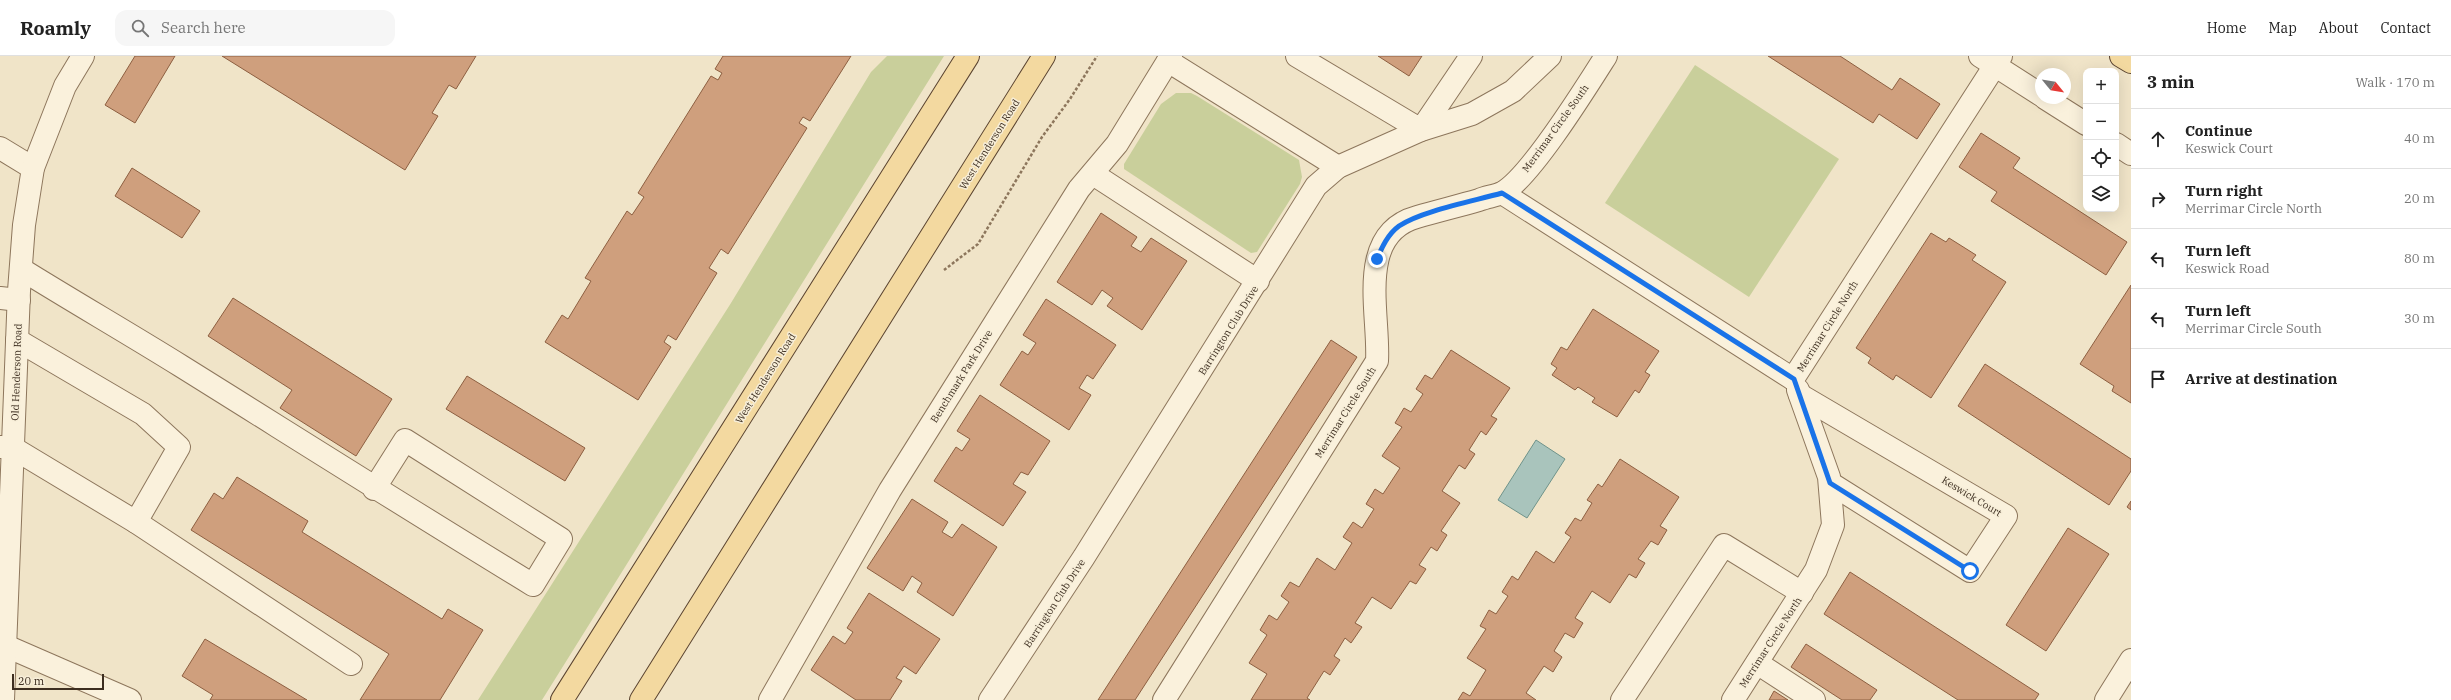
<!DOCTYPE html>
<meta charset="utf-8">
<style>
:root{--surface:#fff;--page:#f6f6f6;--text:#222;--muted:#767676;--line:#e0e0e0}
body{margin:0;font-family:"IBM Plex Serif",serif;background:var(--page);color:var(--text)}
.controls{position:absolute;right:12px;top:12px;display:grid;overflow:hidden;border-radius:8px;box-shadow:0 4px 16px #0002}
.controls button{width:36px;height:36px;display:grid;place-items:center;padding:0;border:0;border-bottom:1px solid var(--line);background:var(--surface);color:var(--text);font:20px sans-serif}
.compass{position:absolute;left:2035px;top:12px;width:36px;height:36px;border-radius:50%;background:var(--surface);box-shadow:0 4px 16px #0002;rotate:120deg}
.scale{position:absolute;left:12px;bottom:10px;width:92px;box-sizing:border-box;padding-left:4px;border:2px solid #3d2e20;border-top:0;font-size:11px;line-height:14px;white-space:nowrap;color:#3d2e20;-webkit-text-stroke:3px #f7eed8;paint-order:stroke}
.stop{position:absolute;width:12px;height:12px;margin:-9px;border:3px solid #1a73e8;border-radius:50%;background:#fff}
.stop.end{background:#1a73e8;border-color:#fff;box-shadow:0 1px 4px #0008}
.list{margin:0;padding:0;list-style:none}
h2{display:flex;justify-content:space-between;align-items:center;height:52px;margin:0;padding:0 16px;font-size:17px}
h2 small{font-size:13px;font-weight:400;color:var(--muted)}
.list li{display:grid;grid-template-columns:26px 1fr auto;gap:12px;align-items:center;box-sizing:border-box;height:60px;padding:0 16px;border-top:1px solid var(--line)}
.list b{display:block;font-size:15px;white-space:nowrap}
.list p{margin:0;font-size:13px;white-space:nowrap;color:var(--muted)}
.list em{font-size:13px;font-style:normal;color:var(--muted)}
.icon{flex:none;width:22px;height:22px;fill:none;stroke:currentColor;stroke-width:2;stroke-linecap:round;stroke-linejoin:round}
.map{position:relative;flex:none;width:2131px;height:644px;overflow:hidden}
header{display:flex;align-items:center;gap:24px;box-sizing:border-box;height:56px;padding:0 20px;background:var(--surface);border-bottom:1px solid var(--line)}
header strong{font-size:19px}
nav{display:flex;gap:22px;margin-inline-start:auto;font-size:14px}
.search{width:280px;height:36px;background:var(--page);display:flex;align-items:center;gap:10px;box-sizing:border-box;padding:0 14px;border-radius:12px;color:var(--muted);font-size:15px}
main{display:flex}
aside{flex:1;background:var(--surface)}
.map>svg:first-child{display:block}
.green{fill:#c9cf9b}
.water{fill:#a9c4bc;stroke:#6f938a}
.building{fill:#cf9f7d;stroke:#8d5f41}
.lines{fill:none;stroke-linecap:round;stroke-linejoin:round}
.minor-casing{stroke:#8d765c;stroke-width:24}
.major-casing{stroke:#5b4430;stroke-width:24}
.path{stroke:#8d765c;stroke-width:2.5;stroke-dasharray:3 2;stroke-linecap:butt}
.minor{stroke:#faf1dc;stroke-width:22}
.major{stroke:#f3d9a0;stroke-width:22}
.route{stroke:#1a73e8;stroke-width:5}
.labels{text-anchor:middle;stroke-width:3;stroke-linejoin:round;paint-order:stroke}
.street-label{font-size:10px;fill:#3d2e20;stroke:#f7eed8}
</style>
<header>
<strong>Roamly</strong>
<div class="search"><svg class="icon" aria-label="search" viewBox="0 0 24 24"><circle cx="10" cy="10" r="6"/><path d="M15 15l6 6"/></svg>Search here</div>
<nav><a>Home</a><a>Map</a><a>About</a><a>Contact</a></nav>
</header>
<main>
<div class="map">
<svg width="2131" height="644" viewBox="0 0 2131 644">
<rect width="100%" height="100%" fill="#f0e4c8"/>
<!-- green -->
<g class="green">
<polygon points="887,0 944,0 542,644 478,644 731,247 871,16"/>
<polygon points="1695,9 1839,103 1749,241 1605,147"/>
<polygon points="1176,37 1191,37 1197,40 1299,104 1302,121 1300,128 1257,196 1251,197 1124,113 1124,108 1161,48"/>
</g>
<!-- water -->
<polygon class="water" points="1536,384 1565,403 1527,462 1498,444"/>
<!-- building -->
<g class="building">
<polygon points="135,0 175,0 135,67 105,49"/>
<polygon points="222,0 476,0 456,33 449,29 432,57 438,60 405,114"/>
<polygon points="723,0 851,0 810,65 803,61 799,67 807,72 728,198 721,193 709,212 717,217 676,284 668,279 664,286 671,291 638,344 545,286 562,259 568,263 591,225 585,222 627,155 632,159 644,141 638,137 711,20 718,24 722,17 715,13"/>
<polygon points="1378,0 1422,0 1409,20"/>
<polygon points="1768,0 1840,0 1892,34 1900,22 1940,48 1917,83 1879,58 1873,67"/>
<polygon points="1981,77 2020,102 2013,112 2127,186 2106,219 1991,145 1997,136 1959,111"/>
<polygon points="132,112 200,155 182,182 115,140"/>
<polygon points="1101,157 1137,181 1131,190 1141,196 1151,182 1187,205 1142,274 1107,250 1113,242 1102,234 1092,249 1057,226"/>
<polygon points="1931,177 1946,186 1949,182 1976,199 1972,204 2006,226 1931,342 1896,319 1893,324 1868,307 1871,302 1856,292"/>
<polygon points="2131,229 2131,347 2112,335 2114,330 2080,308"/>
<polygon points="233,242 392,343 356,400 280,352 292,334 208,280"/>
<polygon points="1046,243 1116,289 1093,323 1087,319 1079,332 1091,339 1069,374 1000,329 1022,295 1028,299 1036,287 1023,279"/>
<polygon points="1593,253 1659,295 1645,316 1650,319 1639,337 1635,334 1617,361 1592,346 1595,342 1578,331 1575,334 1552,319 1557,312 1551,308 1561,291 1567,294"/>
<polygon points="1331,284 1357,301 1135,644 1098,644"/>
<polygon points="1451,294 1510,332 1491,360 1497,363 1486,379 1481,375 1469,394 1475,398 1465,413 1459,409 1442,435 1460,447 1441,475 1447,479 1437,495 1431,491 1419,509 1426,513 1416,528 1410,525 1391,553 1372,541 1355,567 1362,571 1351,587 1345,582 1334,600 1340,604 1330,619 1324,615 1307,642 1310,644 1251,644 1267,618 1249,607 1267,579 1260,574 1269,559 1277,564 1289,546 1281,540 1290,526 1299,531 1317,502 1335,514 1352,487 1343,481 1353,466 1362,472 1374,453 1366,448 1375,433 1383,438 1400,412 1382,400 1402,371 1395,367 1404,352 1411,356 1423,338 1416,333 1425,319 1432,323"/>
<polygon points="1985,308 2131,403 2131,415 2109,449 1958,350"/>
<polygon points="467,320 585,392 565,425 446,353"/>
<polygon points="980,339 1050,385 1028,419 1021,416 1013,428 1026,436 1003,470 934,425 956,391 962,395 970,383 957,375"/>
<polygon points="1620,403 1679,441 1660,470 1667,474 1658,489 1651,485 1638,503 1645,507 1636,522 1629,518 1610,547 1592,535 1575,562 1583,567 1574,582 1565,577 1554,595 1562,601 1553,616 1544,610 1526,637 1536,644 1458,644 1463,636 1470,640 1486,614 1467,602 1486,573 1480,570 1489,554 1496,558 1508,540 1502,536 1512,520 1518,524 1536,495 1554,507 1571,481 1565,477 1575,462 1581,465 1592,447 1587,444 1598,428 1602,431"/>
<polygon points="237,421 308,465 302,476 442,563 448,553 483,574 440,644 360,644 389,598 191,474 214,437 223,443"/>
<polygon points="912,443 948,466 942,476 952,482 962,468 997,491 953,560 917,536 922,527 912,520 903,535 867,512"/>
<polygon points="2131,445 2131,454 2127,451"/>
<polygon points="2068,472 2109,498 2046,595 2006,569"/>
<polygon points="1850,516 2039,638 2035,644 1958,644 1824,558"/>
<polygon points="869,537 940,583 916,618 904,610 896,622 902,625 890,644 856,644 811,614 833,580 845,588 853,576 847,572"/>
<polygon points="205,583 307,644 210,644 213,639 182,620"/>
<polygon points="1806,588 1877,634 1870,644 1842,644 1791,611"/>
<polygon points="1774,635 1788,644 1769,644"/>
</g>
<g class="lines">
<defs>
<g id="minor">
<polyline points="1297,0 1421,74 1471,0"/>
<polyline points="1980,0 2041,39"/>
<polyline points="1168,5 1338,111"/>
<polyline points="2045,42 2086,68"/>
<polyline points="2116,88 2131,98"/>
<polyline points="0,92 33,112"/>
<polyline points="1093,118 1258,225"/>
<polyline points="1502,137 1793,323"/>
<path d="M21,213C74,246 128,277 181,310C298,383 415,457 533,529L561,483L405,384L374,433"/>
<polyline points="0,242 19,244"/>
<polyline points="1793,323 2001,0"/>
<polyline points="1800,339 2006,460 1970,515 1830,427"/>
<polyline points="1,391 13,392 136,466 179,391 143,358 17,284"/>
<polyline points="136,466 351,608"/>
<polyline points="6,590 130,644"/>
<polyline points="1757,607 1814,644"/>
<polyline points="3,644 19,235 24,169 33,112 65,30 83,0"/>
<polyline points="770,644 890,434 1079,133 1117,88 1171,0"/>
<polyline points="990,644 1084,501 1316,130 1338,111 1421,74 1472,58 1513,35 1550,0"/>
<path d="M1164,644L1377,305C1380,259 1355,178 1417,161C1438,155 1458,150 1479,144C1486,141 1495,140 1502,137C1530,122 1587,30 1606,0"/>
<polyline points="1622,644 1724,489 1802,537"/>
<polyline points="1733,644 1816,514 1833,469 1829,421 1798,334"/>
<polyline points="2106,644 2131,604"/>
</g>
<g id="major">
<polyline points="2121,0 2131,6"/>
<polyline points="562,644 968,0"/>
<polyline points="641,644 1044,0"/>
</g>
</defs>
<!-- minor casing -->
<use href="#minor" class="minor-casing"/>
<!-- major casing -->
<use href="#major" class="major-casing"/>
<!-- path -->
<polyline class="path" points="944,214 978,188 1042,81 1070,43 1097,0"/>
<!-- minor -->
<use href="#minor" class="minor"/>
<!-- major -->
<use href="#major" class="major"/>
</g>
<g class="lines">
<!-- route -->
<path class="route" d="M1377,203C1382,191 1388,178 1399,170C1421,155 1474,145 1502,137L1794,323L1830,427L1970,515"/>
</g>
<g class="labels">
<!-- street labels -->
<g class="street-label">
<text transform="translate(1555 72) rotate(-54)" y="4">Merrimar Circle South</text>
<text transform="translate(989 88) rotate(-58)" y="4">West Henderson Road</text>
<text transform="translate(1827 270) rotate(-58)" y="4">Merrimar Circle North</text>
<text transform="translate(1228 274) rotate(-58)" y="4">Barrington Club Drive</text>
<text transform="translate(16 316) rotate(-88)" y="4">Old Henderson Road</text>
<text transform="translate(961 320) rotate(-58)" y="4">Benchmark Park Drive</text>
<text transform="translate(765 322) rotate(-58)" y="4">West Henderson Road</text>
<text transform="translate(1345 356) rotate(-58)" y="4">Merrimar Circle South</text>
<text transform="translate(1972 440) rotate(31)" y="4">Keswick Court</text>
<text transform="translate(1054 547) rotate(-57)" y="4">Barrington Club Drive</text>
<text transform="translate(1770 586) rotate(-57)" y="4">Merrimar Circle North</text>
</g>
</g>
</svg>
<div class="controls">
<button>+</button>
<button>−</button>
<button><svg class="icon" aria-label="locate" viewBox="0 0 24 24"><circle cx="12" cy="12" r="6"/><path d="M12 2v4M12 18v4M2 12h4M18 12h4"/></svg></button>
<button><svg class="icon" aria-label="layers" viewBox="0 0 24 24"><path d="M12 4l9 5-9 5-9-5zM3 14l9 5 9-5"/></svg></button>
</div>
<svg class="compass" viewBox="-18 -18 36 36"><path d="M0-13l5 13h-10z" fill="#e53935"/><path d="M0 13l5-13h-10z" fill="#767676"/></svg>
<div class="scale">20 m</div>
<div class="stop" style="left:1970px;top:515px"></div>
<div class="stop end" style="left:1377px;top:203px"></div>
</div>
<aside>
<h2>3 min<small>Walk · 170 m</small></h2>
<ul class="list">
<li><svg class="icon" aria-label="ahead" viewBox="0 0 24 24"><path d="M12 20V5M6 11l6-6 6 6"/></svg><div><b>Continue</b><p>Keswick Court</p></div><em>40 m</em></li>
<li><svg class="icon" aria-label="right" viewBox="0 0 24 24"><path d="M7 20v-9h11M14 6l5 5-5 5"/></svg><div><b>Turn right</b><p>Merrimar Circle North</p></div><em>20 m</em></li>
<li><svg class="icon" aria-label="left" viewBox="0 0 24 24"><path d="M17 20v-9H6M10 6l-5 5 5 5"/></svg><div><b>Turn left</b><p>Keswick Road</p></div><em>80 m</em></li>
<li><svg class="icon" aria-label="left" viewBox="0 0 24 24"><path d="M17 20v-9H6M10 6l-5 5 5 5"/></svg><div><b>Turn left</b><p>Merrimar Circle South</p></div><em>30 m</em></li>
<li><svg class="icon" aria-label="arrive" viewBox="0 0 24 24"><path d="M6 21V4h12l-3 4 3 4H6"/></svg><div><b>Arrive at destination</b></div></li>
</ul>
</aside>
</main>
